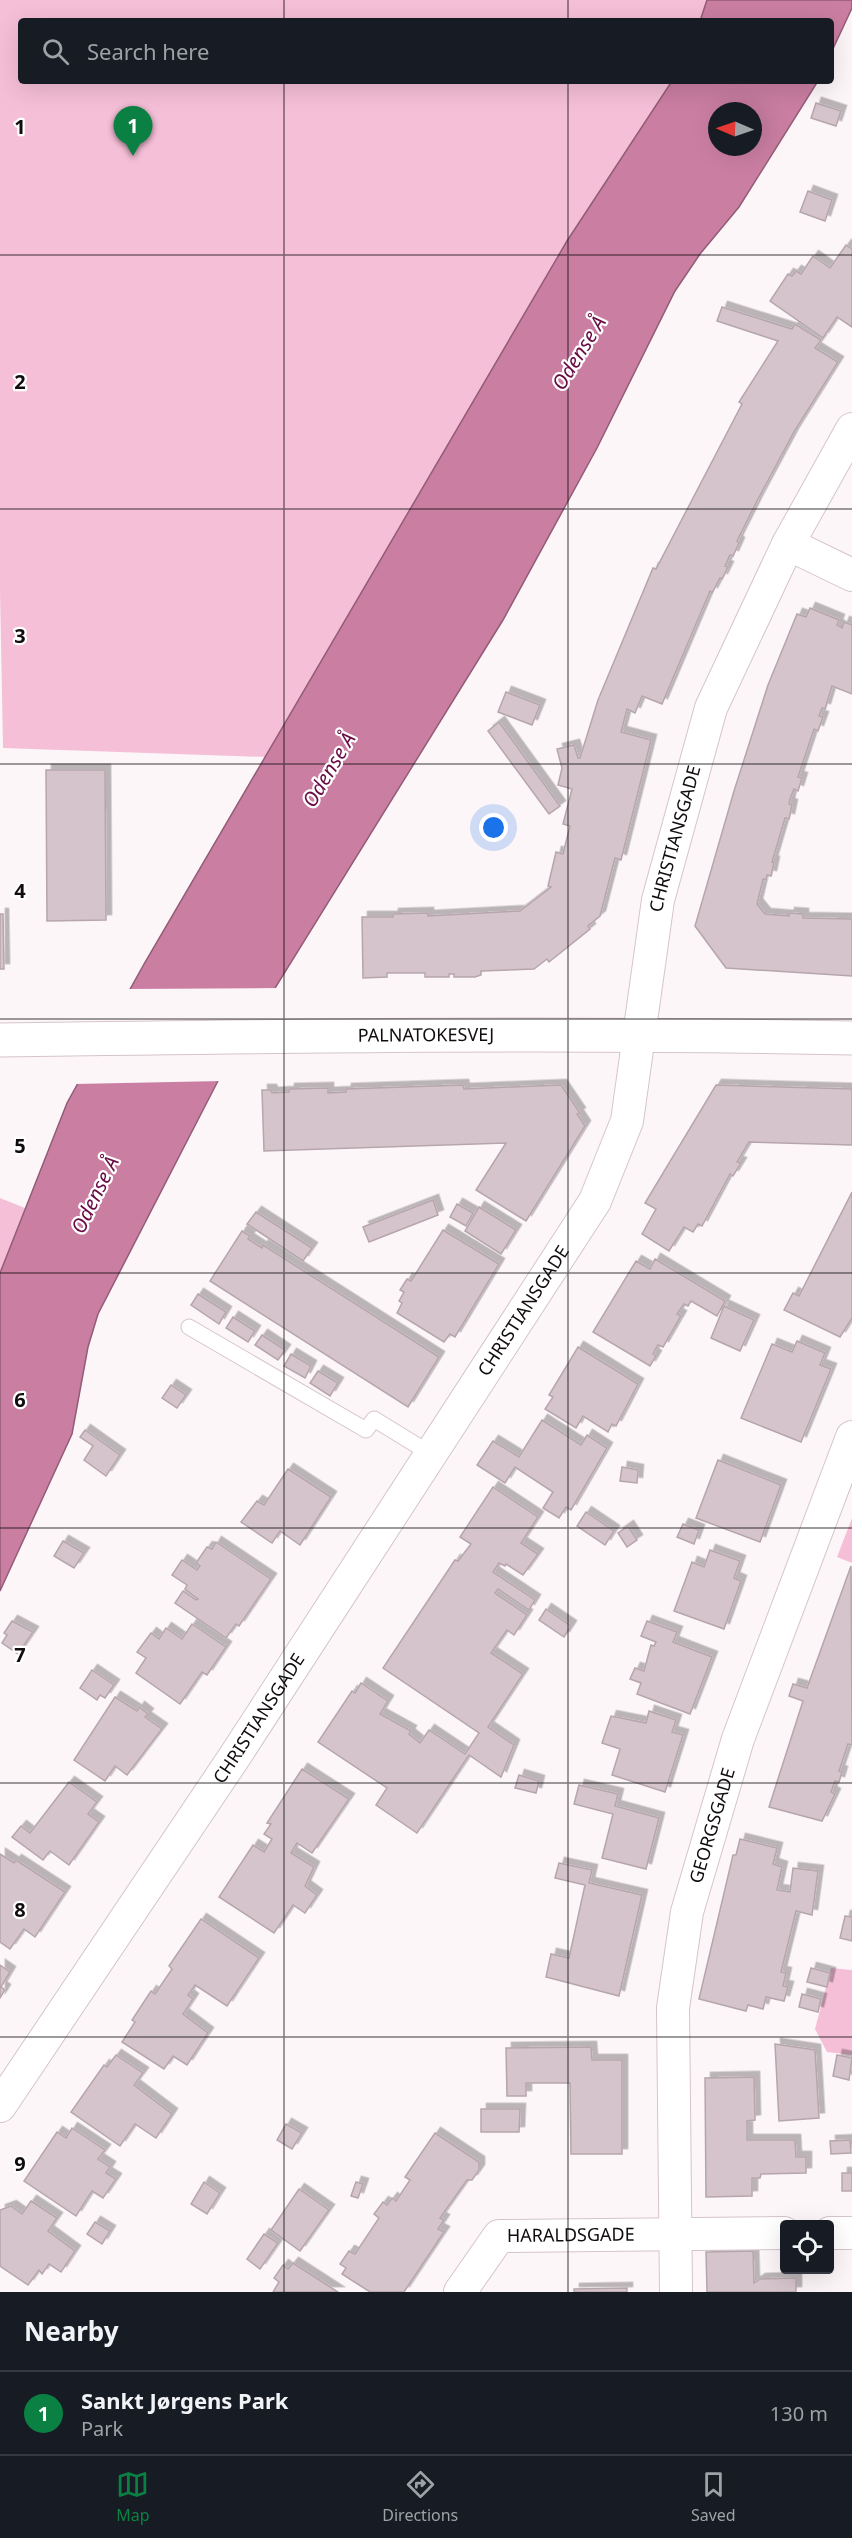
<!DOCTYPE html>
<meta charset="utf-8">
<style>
:root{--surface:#171b24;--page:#20242c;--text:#f1f3f6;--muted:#9ea1a6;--line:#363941;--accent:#0b8043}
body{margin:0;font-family:"Noto Sans",sans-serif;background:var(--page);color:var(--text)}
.controls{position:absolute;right:18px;bottom:18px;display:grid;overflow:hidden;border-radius:6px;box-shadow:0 6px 24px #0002}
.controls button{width:54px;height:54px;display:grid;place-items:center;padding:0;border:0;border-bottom:2px solid var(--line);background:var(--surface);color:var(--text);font:30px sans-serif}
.compass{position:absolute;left:708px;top:102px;width:54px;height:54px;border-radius:50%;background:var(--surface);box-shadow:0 6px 24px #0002;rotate:272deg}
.you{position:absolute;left:494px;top:828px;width:21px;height:21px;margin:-15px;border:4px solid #fff;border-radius:50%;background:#1a73e8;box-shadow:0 0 0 9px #1a73e833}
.badge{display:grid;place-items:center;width:39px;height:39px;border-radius:50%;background:var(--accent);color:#fff;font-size:20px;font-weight:700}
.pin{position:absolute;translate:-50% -50px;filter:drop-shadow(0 2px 3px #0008)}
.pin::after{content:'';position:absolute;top:32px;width:21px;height:18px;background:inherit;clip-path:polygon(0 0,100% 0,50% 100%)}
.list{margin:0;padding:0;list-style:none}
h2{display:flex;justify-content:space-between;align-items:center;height:78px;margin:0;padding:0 24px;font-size:26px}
h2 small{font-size:20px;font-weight:400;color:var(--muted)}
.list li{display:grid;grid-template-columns:39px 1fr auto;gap:18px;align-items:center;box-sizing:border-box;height:84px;padding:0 24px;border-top:2px solid var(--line)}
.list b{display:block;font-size:22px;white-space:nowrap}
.list p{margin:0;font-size:20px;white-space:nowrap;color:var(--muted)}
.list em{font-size:20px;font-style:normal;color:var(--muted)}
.icon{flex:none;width:33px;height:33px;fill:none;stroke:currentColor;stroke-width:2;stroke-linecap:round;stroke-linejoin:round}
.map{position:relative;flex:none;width:852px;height:2292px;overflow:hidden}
.search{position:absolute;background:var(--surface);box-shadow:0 6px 24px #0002;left:18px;right:18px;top:18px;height:66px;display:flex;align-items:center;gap:15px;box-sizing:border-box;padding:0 21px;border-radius:6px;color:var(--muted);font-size:22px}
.sheet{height:162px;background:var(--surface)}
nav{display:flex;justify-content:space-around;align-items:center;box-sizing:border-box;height:84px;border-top:2px solid var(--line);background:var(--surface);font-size:16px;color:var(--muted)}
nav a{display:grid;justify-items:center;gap:3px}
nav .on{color:var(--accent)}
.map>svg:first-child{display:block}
.green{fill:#f5bfd7}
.water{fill:#ca7ea2;stroke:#925c76;stroke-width:1.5;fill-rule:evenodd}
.pier{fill:#fdf6f9}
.building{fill:#d5c4cb;stroke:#b6a6ac;stroke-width:1.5;filter:url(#shadow)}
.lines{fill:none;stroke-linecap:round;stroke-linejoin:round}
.lane-casing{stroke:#d5c4cb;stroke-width:17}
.street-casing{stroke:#d5c4cb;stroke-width:34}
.secondary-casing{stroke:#d5c4cb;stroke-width:35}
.lane{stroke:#fff;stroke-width:15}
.street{stroke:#fff;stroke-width:32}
.secondary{stroke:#fff;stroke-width:33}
.grid{fill:none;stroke:#110c0e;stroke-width:1.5;stroke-opacity:0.55}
.labels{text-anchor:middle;stroke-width:4.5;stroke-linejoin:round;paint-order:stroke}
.street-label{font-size:18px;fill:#110c0e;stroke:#fff}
.water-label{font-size:20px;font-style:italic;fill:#680a43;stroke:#fff}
.grid-label{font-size:20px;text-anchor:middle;font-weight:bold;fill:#110c0e;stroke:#fff;stroke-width:4.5;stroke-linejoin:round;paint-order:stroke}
</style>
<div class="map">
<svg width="852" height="2292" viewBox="0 0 852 2292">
<defs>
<filter id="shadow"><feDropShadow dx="5.5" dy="-5.5" stdDeviation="0" flood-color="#0004"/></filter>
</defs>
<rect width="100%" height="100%" fill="#fdf6f9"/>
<!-- green -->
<g class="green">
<polygon points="0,0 707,0 700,21 21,21 21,81 672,81 567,241 267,757 3,748 0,590"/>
<polygon points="0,1198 25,1208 0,1273"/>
<polygon points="852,1518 852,1563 837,1557"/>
<polygon points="831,1968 852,1970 852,2055 827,2052 815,2029"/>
</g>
<!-- water -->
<g class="water">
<polygon points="707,0 852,0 852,8 831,53 831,21 700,21"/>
<path d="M672,81H818L739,207L700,254L675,291L597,448L503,620L220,1077L98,1314L88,1347L72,1434L0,1591V1273L67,1103L144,964L567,241ZM717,111H753V147H717Z"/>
</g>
<!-- pier -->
<polygon class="pier" points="277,988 222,1081 74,1084 127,989"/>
<!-- building -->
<g class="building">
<polygon points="816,103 841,111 836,126 811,118"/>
<polygon points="808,191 832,200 825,221 800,212"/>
<polygon points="846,245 852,249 852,327 837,317 823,338 770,301 788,274 792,276 796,271 801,274 813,256 830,268"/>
<polygon points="722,307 792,329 795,324 821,340 815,348 838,362 794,432 757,501 737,541 739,543 733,556 730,555 725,566 728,567 722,579 720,578 712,593 710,591 662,704 642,696 635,713 627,709 621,732 651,740 621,860 615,858 600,916 588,926 590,929 549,962 547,959 534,969 481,971 481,975 475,977 454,977 454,974 449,974 449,977 425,977 425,973 387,973 387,977 363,978 362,917 393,917 393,914 428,913 428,916 520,911 551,887 548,886 556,852 563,854 570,826 563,824 572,789 558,785 562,768 557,749 574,745 578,758 580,758 598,700 653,568 656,569 742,404 739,402 778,341 717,321"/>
<polygon points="810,608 839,620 837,625 842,628 844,622 852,625 852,694 832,686 825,709 822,708 819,716 823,717 818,731 814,729 798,777 802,778 798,791 794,789 790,799 789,804 792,805 789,819 785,818 772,862 774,862 771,876 767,875 766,880 763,879 757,904 765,914 789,916 789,913 803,914 803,918 852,919 852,976 726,968 695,926 734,791 768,685 797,614 806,617"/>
<polygon points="506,692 540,705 532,725 498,712"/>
<polygon points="499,722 560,806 549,814 488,731"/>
<polygon points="46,770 105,770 106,920 47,921"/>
<polygon points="0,914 3,914 4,969 0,969"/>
<polygon points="463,1085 464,1089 561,1085 580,1113 577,1114 585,1126 526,1221 476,1190 506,1143 264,1151 262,1090 271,1090 272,1093 289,1092 289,1089 328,1088 328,1093 346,1092 346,1089"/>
<polygon points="716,1085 852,1089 852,1145 749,1142 737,1162 741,1163 733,1176 730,1174 702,1226 698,1224 693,1232 684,1227 669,1251 642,1234 656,1209 645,1203"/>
<polygon points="852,1192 852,1318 840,1337 784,1310 793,1293 799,1296"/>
<polygon points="433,1200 438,1215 369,1242 363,1227"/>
<polygon points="457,1204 473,1213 466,1226 450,1217"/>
<polygon points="479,1207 516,1230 501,1254 465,1231"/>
<polygon points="256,1212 312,1248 303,1261 247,1224"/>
<polygon points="443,1230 499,1264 455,1337 450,1334 444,1342 397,1313 402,1303 399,1301 404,1292 400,1290 407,1279 411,1281"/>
<polygon points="242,1231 250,1236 248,1239 262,1248 263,1245 439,1357 408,1407 210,1281"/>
<polygon points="655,1259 725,1301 717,1316 691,1301 688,1306 684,1304 677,1314 681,1316 663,1347 658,1345 653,1354 656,1356 650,1366 593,1332 636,1261 650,1269"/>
<polygon points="198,1294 226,1312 219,1324 191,1305"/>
<polygon points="724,1306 754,1320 740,1351 711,1338"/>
<polygon points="233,1317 255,1331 248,1342 226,1328"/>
<polygon points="262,1335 285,1350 278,1360 255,1345"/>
<polygon points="797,1341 825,1353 820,1365 831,1369 801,1442 741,1418 772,1344 792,1352"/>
<polygon points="578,1347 638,1384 616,1426 612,1424 608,1432 583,1416 576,1428 545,1409 553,1397 549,1395"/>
<polygon points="291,1354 311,1366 305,1378 284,1366"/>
<polygon points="318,1371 338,1383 330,1396 310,1383"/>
<polygon points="171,1385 186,1395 177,1408 162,1398"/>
<polygon points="542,1420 581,1445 587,1435 607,1448 571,1510 566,1507 559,1518 543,1508 553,1492 515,1467 505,1483 477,1465 493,1441 519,1457"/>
<polygon points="85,1430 120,1455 106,1476 84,1460 93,1446 80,1437"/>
<polygon points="718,1460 781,1485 760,1542 696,1518"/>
<polygon points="622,1467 638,1470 637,1483 620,1481"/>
<polygon points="288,1469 331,1497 300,1545 280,1531 272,1543 241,1522 257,1501 264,1505"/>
<polygon points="493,1487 538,1517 521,1543 538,1554 523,1575 506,1564 505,1566 499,1563 493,1572 535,1600 529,1610 498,1589 495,1593 527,1615 514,1635 507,1630 491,1653 523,1674 488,1727 514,1745 501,1777 469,1755 417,1833 376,1805 387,1788 318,1742 352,1691 355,1693 361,1683 388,1701 380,1714 411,1731 409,1734 420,1743 429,1730 465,1754 479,1733 383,1668 455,1560 458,1561 471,1544 460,1537"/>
<polygon points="586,1512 614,1531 605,1545 577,1526"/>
<polygon points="683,1524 699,1530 694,1544 677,1537"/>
<polygon points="628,1526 637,1540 627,1547 618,1533"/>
<polygon points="63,1541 84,1553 74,1568 54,1556"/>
<polygon points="216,1542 271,1579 239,1626 236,1624 226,1638 175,1603 183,1591 196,1600 198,1599 185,1589 187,1585 172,1575 182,1560 197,1570 200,1566 196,1563 207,1547 212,1549"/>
<polygon points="710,1550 740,1561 734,1578 741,1581 724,1629 674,1611 692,1562 704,1567"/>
<polygon points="851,1566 852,1745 848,1744 839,1771 842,1772 839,1782 835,1781 831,1792 835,1794 822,1821 769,1807 803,1701 789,1696 793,1684 807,1688"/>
<polygon points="546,1609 571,1626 564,1637 539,1620"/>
<polygon points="12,1621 33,1632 18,1654 2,1643 7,1635 4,1633"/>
<polygon points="647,1621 677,1632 673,1642 712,1657 690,1714 637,1694 641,1683 630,1679 635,1668 644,1671 651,1645 654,1646 656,1642 641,1636"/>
<polygon points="192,1624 226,1647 207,1675 202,1672 180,1704 136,1673 146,1658 137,1652 151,1633 159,1639 166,1628 182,1639"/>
<polygon points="92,1670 114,1685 105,1698 100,1695 97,1700 80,1688"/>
<polygon points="115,1697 137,1711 139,1707 148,1714 145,1717 162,1729 127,1775 115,1766 105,1781 74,1760"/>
<polygon points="649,1711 676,1720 672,1732 683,1735 665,1792 612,1775 620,1749 602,1743 611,1716 646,1723"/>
<polygon points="302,1769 349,1799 312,1853 297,1843 291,1853 314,1867 305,1886 317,1895 305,1913 293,1905 274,1933 219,1897 253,1845 264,1852 272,1839 264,1834 271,1824 267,1823"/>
<polygon points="519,1775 539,1781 536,1793 515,1788"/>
<polygon points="69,1782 97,1802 88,1814 99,1822 69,1865 50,1851 43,1860 12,1837 21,1826 30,1833"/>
<polygon points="579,1785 618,1794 615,1806 659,1818 646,1869 602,1858 613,1814 574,1804"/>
<polygon points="740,1839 777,1848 773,1864 782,1867 777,1890 790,1892 793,1868 818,1871 812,1915 796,1911 781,1972 786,1973 783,1986 788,1987 784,2001 766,1997 763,2009 748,2005 746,2011 699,1999 733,1855 736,1855"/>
<polygon points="0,1854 14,1863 16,1860 65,1892 35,1937 24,1929 10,1949 0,1942"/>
<polygon points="559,1863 592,1870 589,1883 642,1895 619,1996 546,1977 551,1954 569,1958 585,1885 555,1878"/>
<polygon points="845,1916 852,1917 852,1941 840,1938"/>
<polygon points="201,1919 259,1958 227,2006 195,1985 188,1995 193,1999 183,2014 208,2033 187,2065 173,2056 164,2069 122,2042 135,2022 132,2020 151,1991 155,1994 172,1969 169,1966"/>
<polygon points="0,1965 10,1972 1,1987 5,1990 0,1998"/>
<polygon points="811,1968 830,1973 827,1987 807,1982"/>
<polygon points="802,1994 821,1999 818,2012 799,2007"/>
<polygon points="775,2044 815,2050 819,2118 779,2121"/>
<polygon points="591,2047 592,2060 622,2060 622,2154 571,2154 570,2083 526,2083 526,2096 507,2096 506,2048"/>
<polygon points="116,2055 143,2073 134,2085 172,2114 156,2138 135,2124 120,2146 71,2112 104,2065 107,2067"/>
<polygon points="837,2055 852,2058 849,2080 833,2076"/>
<polygon points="754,2077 755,2120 747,2121 747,2140 795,2140 796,2157 806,2157 806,2173 761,2174 760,2178 752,2178 752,2196 706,2197 705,2078"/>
<polygon points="481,2109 520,2109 519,2132 481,2132"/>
<polygon points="286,2124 302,2133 292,2149 277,2140"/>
<polygon points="72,2128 105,2150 98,2159 110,2167 106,2173 116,2179 103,2198 92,2191 76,2216 24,2181 57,2132 66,2138"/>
<polygon points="435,2133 479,2162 479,2170 472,2180 467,2180 440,2218 444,2220 438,2229 444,2232 404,2292 370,2292 342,2274 346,2268 340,2264 349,2251 355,2254 379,2218 374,2214 383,2202 387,2205 392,2198 396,2201 410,2180 405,2177"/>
<polygon points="850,2140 851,2153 831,2154 830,2141"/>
<rect x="842" y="2173" width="10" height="18"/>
<polygon points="204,2182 220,2193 207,2214 191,2204"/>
<polygon points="356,2182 363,2184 358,2198 351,2196"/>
<polygon points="299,2189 329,2210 300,2251 271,2230"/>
<polygon points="31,2201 57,2218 48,2231 75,2251 61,2272 49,2264 42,2274 39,2270 28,2285 0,2266 0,2210 11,2206 22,2214"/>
<polygon points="95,2222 110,2231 102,2244 87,2234"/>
<polygon points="264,2234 278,2243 260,2269 247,2259"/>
<polygon points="753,2251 754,2283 760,2279 796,2278 796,2292 707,2292 706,2252"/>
<polygon points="293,2263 338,2292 273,2292 279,2282 274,2278 283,2265 288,2269"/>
<polygon points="627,2288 627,2292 574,2292 574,2289"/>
</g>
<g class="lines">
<defs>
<polyline id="lane" points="189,1327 366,1430 374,1419 431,1454"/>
<g id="street">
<polyline points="788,544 852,575"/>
<path id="s1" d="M0,2106L235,1756L595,1201L627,1121L658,900L711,708L788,544L852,429"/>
<polyline points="830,2233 852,2233"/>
<path id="s2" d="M460,2292L499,2236L784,2233"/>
<path id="s3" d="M676,2292L673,2008L687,1912L738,1739L852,1437"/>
</g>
<g id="secondary">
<path id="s4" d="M0,1040C284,1036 568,1032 852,1038"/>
</g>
</defs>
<!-- lane casing -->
<use href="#lane" class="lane-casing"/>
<!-- street casing -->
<use href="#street" class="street-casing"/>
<!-- secondary casing -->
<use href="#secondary" class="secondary-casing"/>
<!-- lane -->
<use href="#lane" class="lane"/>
<!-- street -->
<use href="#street" class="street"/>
<!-- secondary -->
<use href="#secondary" class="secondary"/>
</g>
<!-- grid -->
<path class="grid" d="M284,0V21M568,0V21M284,81V2292M568,81V2292M0,255H852M0,509H852M0,764H852M0,1019H852M0,1273H852M0,1528H852M0,1783H852M0,2037H852"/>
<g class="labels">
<!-- street labels -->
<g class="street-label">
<text dy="6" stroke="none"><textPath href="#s1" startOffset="1456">CHRISTIANSGADE</textPath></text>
<text dy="6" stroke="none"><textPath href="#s4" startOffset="426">PALNATOKESVEJ</textPath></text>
<text dy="6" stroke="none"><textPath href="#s1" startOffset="952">CHRISTIANSGADE</textPath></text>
<text dy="6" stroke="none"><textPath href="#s1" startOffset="466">CHRISTIANSGADE</textPath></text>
<text dy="6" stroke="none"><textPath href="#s3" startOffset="471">GEORGSGADE</textPath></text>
<text dy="6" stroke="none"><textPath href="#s2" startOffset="140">HARALDSGADE</textPath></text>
</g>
<!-- water labels -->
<g class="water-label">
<text transform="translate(579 353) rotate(-58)" y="7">Odense Å</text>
<text transform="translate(329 770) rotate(-59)" y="7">Odense Å</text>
<text transform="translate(95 1195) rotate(-64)" y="7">Odense Å</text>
</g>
</g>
<g class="grid-label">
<text x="20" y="134">1</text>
<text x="20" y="389">2</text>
<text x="20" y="643">3</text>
<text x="20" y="898">4</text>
<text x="20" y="1153">5</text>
<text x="20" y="1407">6</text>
<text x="20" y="1662">7</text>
<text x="20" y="1917">8</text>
<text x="20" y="2171">9</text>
</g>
</svg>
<div class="controls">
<button><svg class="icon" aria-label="locate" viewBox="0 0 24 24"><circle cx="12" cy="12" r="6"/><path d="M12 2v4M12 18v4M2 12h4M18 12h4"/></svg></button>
</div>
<svg class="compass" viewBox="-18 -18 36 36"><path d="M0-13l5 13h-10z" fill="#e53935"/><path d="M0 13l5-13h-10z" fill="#9ea1a6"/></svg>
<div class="you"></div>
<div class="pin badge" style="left:133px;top:156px">1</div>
<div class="search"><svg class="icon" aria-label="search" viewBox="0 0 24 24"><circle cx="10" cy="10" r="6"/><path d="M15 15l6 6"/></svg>Search here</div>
</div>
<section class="sheet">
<h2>Nearby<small></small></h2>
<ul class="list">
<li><span class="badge">1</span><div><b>Sankt Jørgens Park</b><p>Park</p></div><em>130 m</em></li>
</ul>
</section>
<nav>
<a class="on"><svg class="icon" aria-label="map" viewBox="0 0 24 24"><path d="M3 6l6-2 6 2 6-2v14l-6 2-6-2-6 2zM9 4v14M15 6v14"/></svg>Map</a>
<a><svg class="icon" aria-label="directions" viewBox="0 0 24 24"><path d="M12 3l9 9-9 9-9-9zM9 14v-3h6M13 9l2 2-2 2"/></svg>Directions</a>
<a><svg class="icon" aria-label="saved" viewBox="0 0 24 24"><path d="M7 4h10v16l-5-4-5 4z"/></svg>Saved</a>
</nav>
